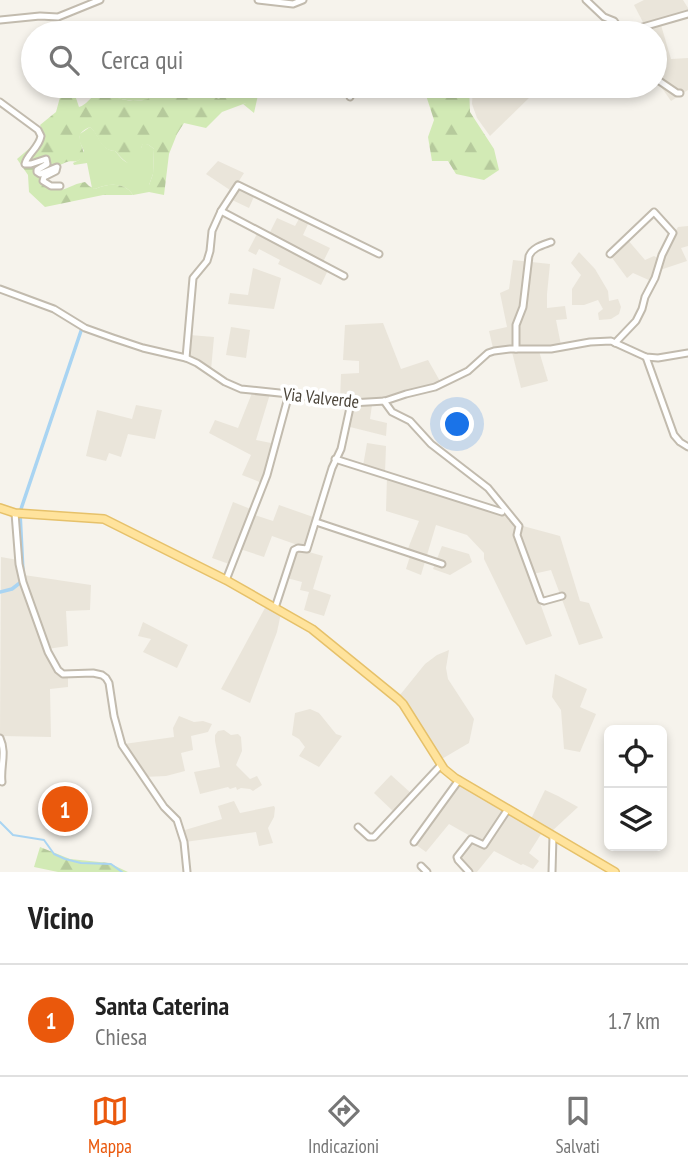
<!DOCTYPE html>
<html lang="it">
<style>
:root{--surface:#fff;--page:#f6f6f6;--text:#222;--muted:#767676;--line:#e0e0e0;--accent:#ea580c}
body{margin:0;font-family:"PT Sans Narrow",sans-serif;background:var(--page);color:var(--text)}
.controls{position:absolute;right:21px;bottom:21px;display:grid;overflow:hidden;border-radius:10px;box-shadow:0 4px 10px #0003}
.controls button{width:63px;height:63px;display:grid;place-items:center;padding:0;border:0;border-bottom:2px solid var(--line);background:var(--surface);color:var(--text);font:35px sans-serif}
.you{position:absolute;left:458px;top:425px;width:24px;height:24px;margin:-18px;border:5px solid #fff;border-radius:50%;background:#1a73e8;box-shadow:0 0 0 10px #1a73e833}
.badge{display:grid;place-items:center;width:46px;height:46px;border-radius:50%;background:var(--accent);color:#fff;font-size:23px;font-weight:700}
.pin{position:absolute;translate:-50% -50%;border:4px solid #fff;box-shadow:0 2px 7px #0006}
.list{margin:0;padding:0;list-style:none}
h2{display:flex;justify-content:space-between;align-items:center;height:91px;margin:0;padding:0 28px;font-size:30px}
h2 small{font-size:23px;font-weight:400;color:var(--muted)}
.list li{display:grid;grid-template-columns:46px 1fr auto;gap:21px;align-items:center;box-sizing:border-box;height:112px;padding:0 28px;border-top:2px solid var(--line)}
.list b{display:block;font-size:26px;white-space:nowrap}
.list p{margin:0;font-size:23px;white-space:nowrap;color:var(--muted)}
.list em{font-size:23px;font-style:normal;color:var(--muted)}
.icon{flex:none;width:38px;height:38px;fill:none;stroke:currentColor;stroke-width:2;stroke-linecap:round;stroke-linejoin:round}
.map{position:relative;flex:none;width:688px;height:872px;overflow:hidden}
.search{position:absolute;background:var(--surface);box-shadow:0 4px 10px #0003;left:21px;right:21px;top:21px;height:77px;display:flex;align-items:center;gap:18px;box-sizing:border-box;padding:0 24px;border-radius:38px;color:var(--muted);font-size:26px}
.sheet{height:203px;background:var(--surface)}
nav{display:flex;justify-content:space-around;align-items:center;box-sizing:border-box;height:98px;border-top:2px solid var(--line);background:var(--surface);font-size:19px;color:var(--muted)}
nav a{display:grid;justify-items:center;gap:4px}
nav .on{color:var(--accent)}
.map>svg:first-child{display:block}
.residential{fill:#eae5da}
.grass{fill:#d2eab5}
.forest{fill:url(#forest-firs)}
.lines{fill:none;stroke-linecap:round;stroke-linejoin:round}
.stream{stroke:#a9d4f2;stroke-width:2}
.canal{stroke:#a9d4f2;stroke-width:3.5}
.minor-casing{stroke:#c2bbae;stroke-width:9}
.major-casing{stroke:#e6c16a;stroke-width:10}
.minor{stroke:#fff;stroke-width:5}
.major{stroke:#ffe39c;stroke-width:7}
.labels{text-anchor:middle;stroke-width:7;stroke-linejoin:round;paint-order:stroke}
.street-label{font-size:18px;fill:#4b4439;stroke:#fff}
</style>
<div class="map">
<svg width="688" height="872" viewBox="0 0 688 872">
<defs>
<pattern id="forest-firs" width="22" height="20" patternUnits="userSpaceOnUse" patternTransform="scale(1.75)"><rect width="22" height="20" fill="#d2eab5"/><path d="M5 1l3.5 6h-7zM16 11l3.5 6h-7z" fill="#b6ca9c"/></pattern>
</defs>
<rect width="100%" height="100%" fill="#f6f3ec"/>
<!-- residential -->
<g class="residential">
<polygon points="644,0 683,0 688,8 688,13 645,26 634,5"/>
<polygon points="661,25 671,59 688,58 688,90 671,101 655,78 655,33 627,33"/>
<polygon points="478,86 539,86 534,93 490,136 477,118 472,104 473,87"/>
<polygon points="218,161 244,173 237,184 255,194 249,208 230,199 233,192 206,174"/>
<polygon points="300,217 309,222 303,235 330,248 322,264 329,268 321,285 278,264 280,260 259,249 256,255 248,251 258,232 268,236 277,218 295,226"/>
<polygon points="688,226 688,246 681,248 687,261 657,271 651,281 633,273 627,278 610,255 627,239 645,260 654,256 659,259 678,227"/>
<polygon points="579,252 595,269 608,291 609,301 618,299 621,307 619,314 611,319 599,320 598,313 603,309 598,300 584,305 572,305 572,289 581,275 571,263"/>
<polygon points="513,260 550,264 547,294 547,308 565,306 567,319 556,320 561,345 544,348 516,346 493,348 489,331 507,327 500,293 509,289"/>
<polygon points="253,268 281,278 274,309 228,304 230,293 248,295"/>
<polygon points="383,323 401,369 428,360 441,383 433,387 378,400 340,401 341,374 359,373 359,361 343,360 345,325"/>
<polygon points="231,327 250,330 246,358 226,355"/>
<polygon points="190,335 214,337 211,370 188,357 190,347"/>
<polygon points="511,348 539,351 548,381 521,388"/>
<polygon points="252,393 270,394 256,440 276,444 262,483 242,475 251,455 209,433 215,420 238,428"/>
<polygon points="352,404 372,405 370,419 387,423 386,436 346,426"/>
<polygon points="136,405 162,410 155,439 128,434 121,457 109,453 106,461 86,456 97,410 132,419"/>
<polygon points="367,443 386,446 385,473 363,466"/>
<polygon points="387,476 508,515 518,525 515,534 552,636 526,645 484,559 484,553 467,535 436,525 421,575 406,569 411,553 407,551 419,521 386,511"/>
<polygon points="233,502 253,510 252,514 273,521 279,505 316,518 306,548 272,536 264,557 240,549 232,565 212,558"/>
<polygon points="523,526 560,536 580,601 589,603 603,638 579,645 551,570 533,574 518,532"/>
<polygon points="442,546 469,554 472,562 450,575 433,569"/>
<polygon points="295,548 323,556 313,589 331,595 324,616 304,610 309,592 300,590 302,582 287,578"/>
<polygon points="1,557 18,560 54,668 59,675 68,674 68,687 50,689 51,737 2,736 0,734"/>
<polygon points="24,575 91,585 90,610 66,611 68,646 47,649 24,580"/>
<polygon points="266,606 281,613 277,632 250,703 221,689"/>
<polygon points="143,622 188,645 177,668 143,652 151,639 138,636"/>
<polygon points="449,650 446,668 448,679 474,719 469,743 440,760 400,695 425,664 437,655"/>
<polygon points="555,674 587,689 580,707 596,714 580,752 564,749 561,710 552,697"/>
<polygon points="310,709 319,713 336,734 342,736 319,767 299,756 305,747 299,739 292,735 295,713"/>
<polygon points="179,716 194,722 203,721 212,724 208,732 191,736 193,750 181,753 185,771 166,776 144,777 124,744 174,737 173,728"/>
<polygon points="224,730 231,735 238,734 241,737 242,751 236,765 250,779 257,776 262,785 253,791 250,789 241,788 237,790 236,787 230,789 228,787 200,794 194,772 220,767 215,741 215,735 218,731"/>
<polygon points="391,775 413,795 395,813 374,793"/>
<polygon points="459,782 543,831 529,853 539,861 533,869 523,864 521,865 494,851 477,872 473,872 457,858 472,837 449,824 426,852 412,842"/>
<polygon points="545,790 558,796 578,807 551,832 531,819"/>
<polygon points="234,801 240,813 274,806 275,808 274,817 268,828 273,843 259,846 256,832 185,842 185,830 222,819 218,806"/>
</g>
<!-- grass -->
<g class="grass">
<polygon points="88,86 260,86 254,113 243,104 246,103 219,99 202,91 193,94 175,89 149,100 133,101 98,95 92,97"/>
<path d="M90,127C100,135 100,150 115,151C122,158 123,164 135,163L143,143L149,145L154,149L153,174L149,185V192L133,195C125,182 108,183 95,189L92,188L87,163L74,165L73,163L79,160L84,151L79,140L80,134Z"/>
</g>
<!-- forest -->
<g class="forest">
<path d="M69,86H72L79,107C87,105 89,97 96,96C108,93 122,101 134,101C150,102 164,89 175,89C186,89 190,95 202,91L219,99L226,92L248,94L246,103L222,112L206,128L184,123L177,134L169,154L164,195L149,192V185L153,174L154,149L149,145L143,144L141,148L142,154C133,174 124,160 115,151C99,150 100,136 90,127C71,135 84,143 84,157C74,164 76,160 67,162C63,163 44,174 40,177L41,183C64,198 65,185 85,182L89,186L95,189C108,183 125,182 133,195H103L45,207L29,192L28,175L17,159L45,135L40,125L56,112L62,90Z"/>
<polygon points="423,86 469,86 470,112 494,149 499,170 484,180 456,174 448,161 432,161 428,137 434,120"/>
<polygon points="40,847 70,859 109,863 128,872 58,872 34,867"/>
</g>
<g class="lines">
<!-- stream -->
<polyline class="stream" points="0,822 13,835 44,840 54,854 65,859 81,863 111,864 122,872"/>
<!-- canal -->
<g class="canal">
<polyline points="23,572 20,512 82,328"/>
<polyline points="0,592 12,589 21,582"/>
</g>
<defs>
<g id="minor">
<polyline points="258,0 293,4 303,0"/>
<polyline points="586,0 604,17 614,21 622,33"/>
<polyline points="0,20 40,16 58,17 100,0"/>
<polyline points="329,30 329,33"/>
<polyline points="622,33 688,14"/>
<polyline points="655,78 677,93 680,93"/>
<polyline points="350,97 355,86"/>
<path d="M0,102L38,130L41,136C39,148 27,154 25,164H31L46,159L47,164L37,170V172L40,174L57,167L56,171L44,177L43,181L51,186H60"/>
<polyline points="221,211 344,276"/>
<polyline points="610,254 654,212 673,233 662,255 655,278 645,297 642,309 636,321 615,343"/>
<polyline points="0,289 54,309 85,328 113,338 143,348 186,358 197,363 225,382 241,389 289,394 351,403 385,401 406,394 435,387 468,371 488,353 494,351 510,349 551,349 590,342 611,341 646,357 658,358 688,353"/>
<path d="M516,349V325L523,307L529,256C533,247 543,245 551,242"/>
<polyline points="646,357 674,435 680,442 688,447"/>
<polyline points="186,358 193,278 207,261 210,251 212,231 221,211 238,185 379,254"/>
<polyline points="384,401 392,412 410,421 431,444 488,488 519,526 517,535 541,600 544,601 562,596"/>
<polyline points="335,459 502,512"/>
<polyline points="15,513 19,564 23,582 48,652 58,670 63,674 93,673 102,675 106,678 109,683 114,716 122,745 164,807 177,820 184,842 187,872"/>
<polyline points="316,522 442,564"/>
<polyline points="226,580 267,475 289,394"/>
<polyline points="275,608 294,550 298,548 307,549 332,468 341,449 351,403"/>
<path d="M0,738C7,753 0,767 2,782"/>
<polyline points="358,827 369,837 374,837 441,765"/>
<polyline points="414,842 459,780"/>
<polyline points="421,866 427,872"/>
<polyline points="469,872 458,860 457,857 471,839 484,845 508,809"/>
<polyline points="552,872 553,836"/>
</g>
<polyline id="major" points="0,508 15,513 104,519 226,580 312,629 398,699 403,704 444,769 455,778 615,872"/>
</defs>
<!-- minor casing -->
<use href="#minor" class="minor-casing"/>
<!-- major casing -->
<use href="#major" class="major-casing"/>
<!-- minor -->
<use href="#minor" class="minor"/>
<!-- major -->
<use href="#major" class="major"/>
</g>
<g class="labels">
<!-- street labels -->
<g class="street-label">
<text transform="translate(321 398) rotate(6)" y="6">Via Valverde</text>
</g>
</g>
</svg>
<div class="controls">
<button><svg class="icon" aria-label="locate" viewBox="0 0 24 24"><circle cx="12" cy="12" r="6"/><path d="M12 2v4M12 18v4M2 12h4M18 12h4"/></svg></button>
<button><svg class="icon" aria-label="layers" viewBox="0 0 24 24"><path d="M12 4l9 5-9 5-9-5zM3 14l9 5 9-5"/></svg></button>
</div>
<div class="you"></div>
<div class="pin badge" style="left:65px;top:809px">1</div>
<div class="search"><svg class="icon" aria-label="search" viewBox="0 0 24 24"><circle cx="10" cy="10" r="6"/><path d="M15 15l6 6"/></svg>Cerca qui</div>
</div>
<section class="sheet">
<h2>Vicino<small></small></h2>
<ul class="list">
<li><span class="badge">1</span><div><b>Santa Caterina</b><p>Chiesa</p></div><em>1.7 km</em></li>
</ul>
</section>
<nav>
<a class="on"><svg class="icon" aria-label="map" viewBox="0 0 24 24"><path d="M3 6l6-2 6 2 6-2v14l-6 2-6-2-6 2zM9 4v14M15 6v14"/></svg>Mappa</a>
<a><svg class="icon" aria-label="directions" viewBox="0 0 24 24"><path d="M12 3l9 9-9 9-9-9zM9 14v-3h6M13 9l2 2-2 2"/></svg>Indicazioni</a>
<a><svg class="icon" aria-label="saved" viewBox="0 0 24 24"><path d="M7 4h10v16l-5-4-5 4z"/></svg>Salvati</a>
</nav>
